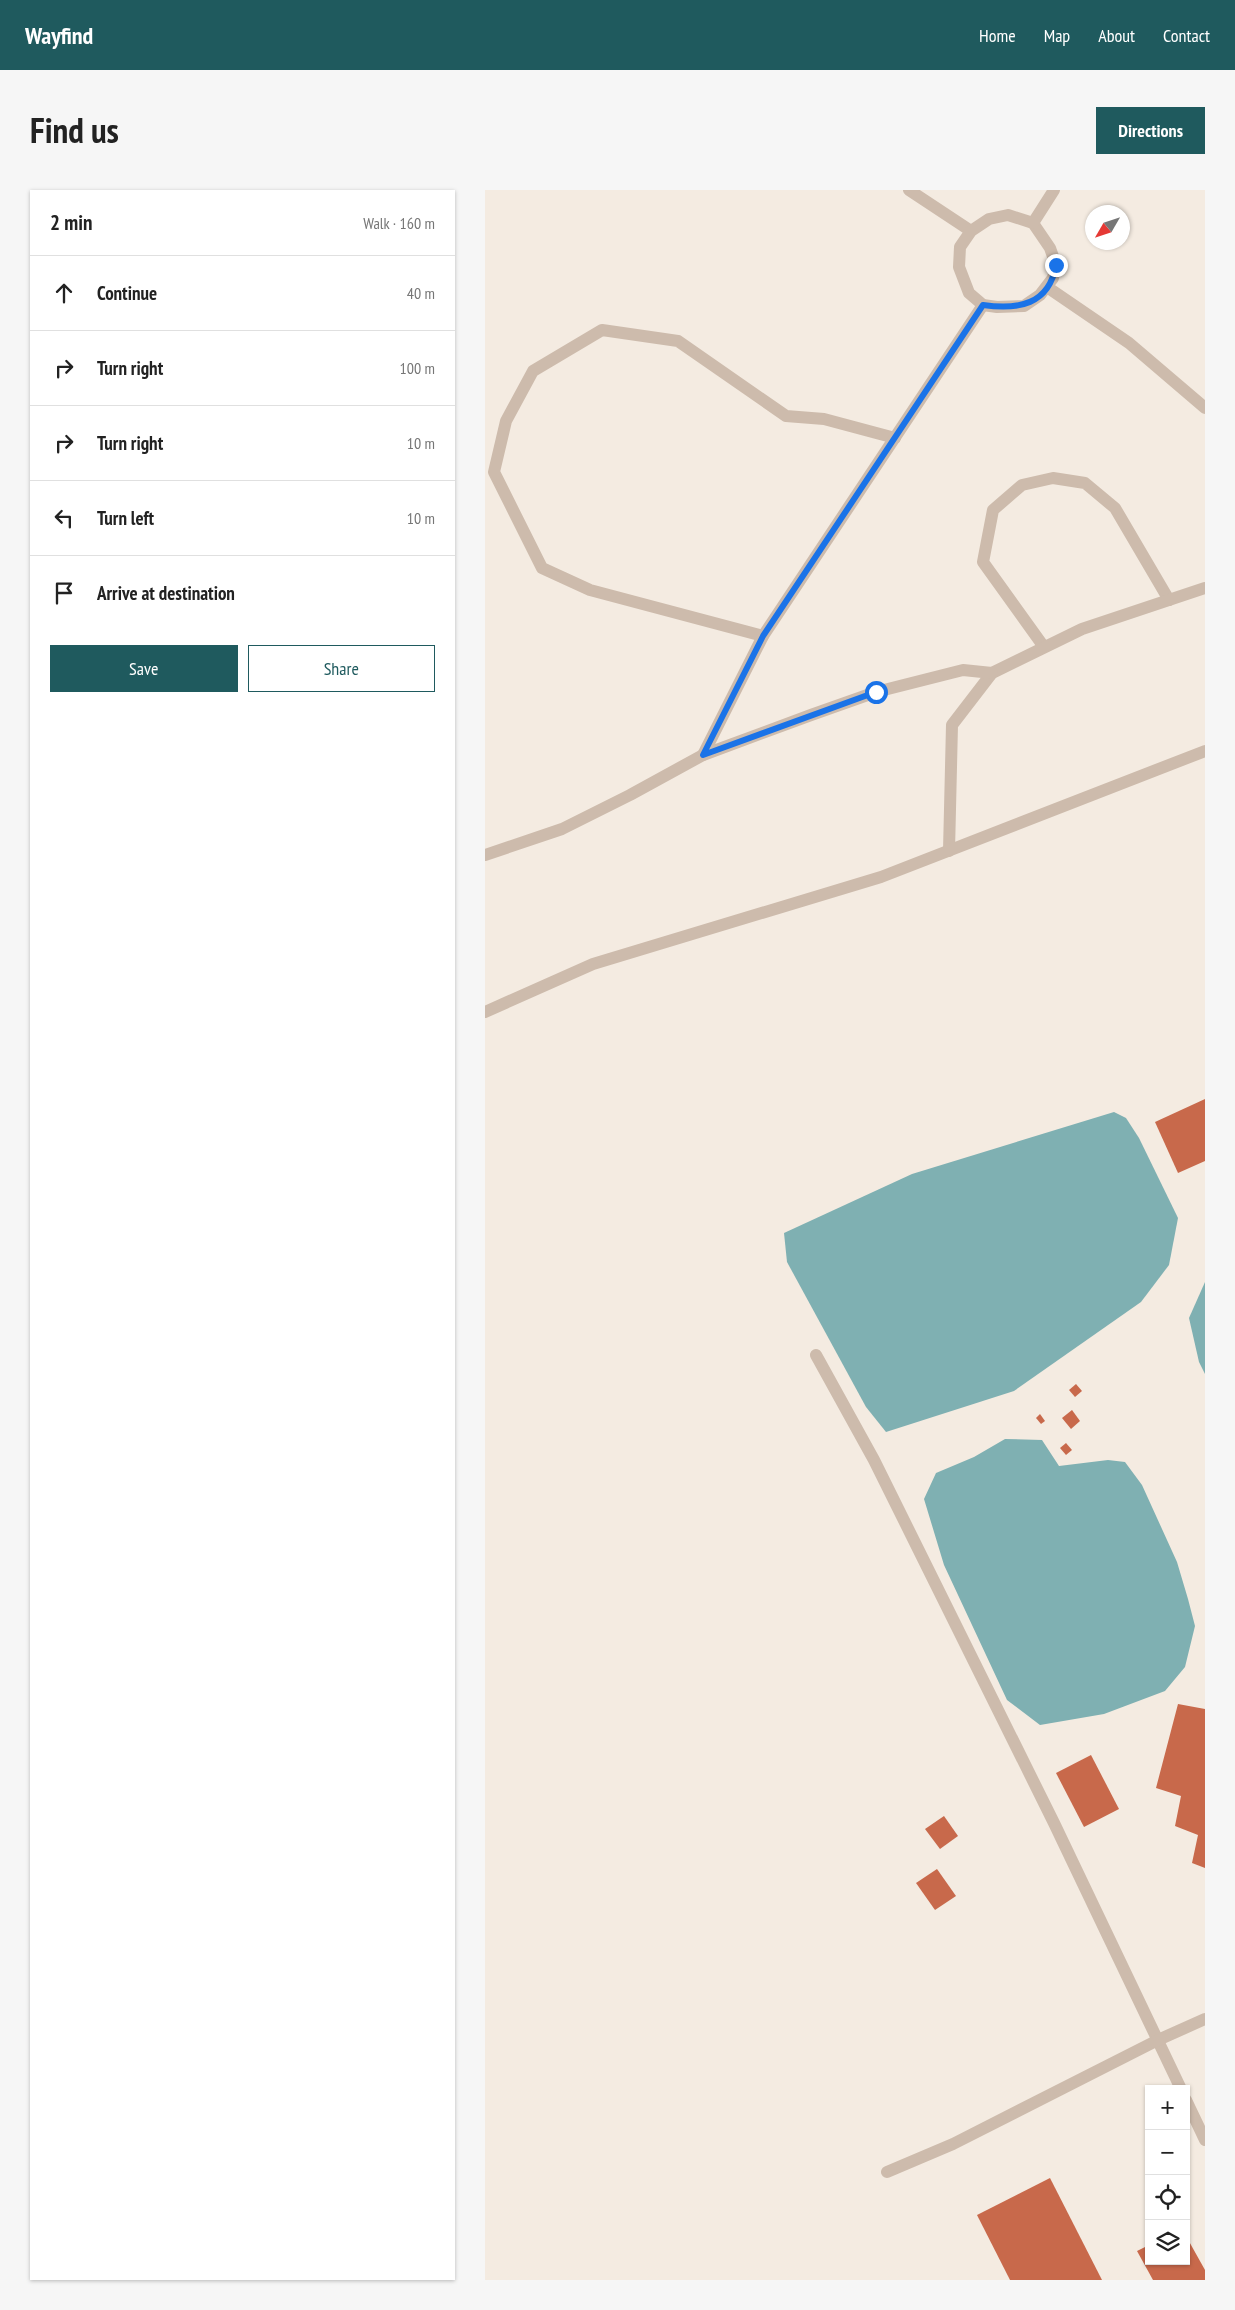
<!DOCTYPE html>
<meta charset="utf-8">
<style>
:root{--surface:#fff;--page:#f6f6f6;--text:#222;--muted:#767676;--line:#e0e0e0;--accent:#1f5a5e}
body{margin:0;font-family:"PT Sans Narrow",sans-serif;background:var(--page);color:var(--text)}
.controls{position:absolute;right:15px;bottom:15px;display:grid;overflow:hidden;border-radius:0px;box-shadow:0 1px 4px #0004}
.controls button{width:45px;height:45px;display:grid;place-items:center;padding:0;border:0;border-bottom:1px solid var(--line);background:var(--surface);color:var(--text);font:25px sans-serif}
.compass{position:absolute;left:600px;top:15px;width:45px;height:45px;border-radius:50%;background:var(--surface);box-shadow:0 1px 4px #0004;rotate:231deg}
.stop{position:absolute;width:15px;height:15px;margin:-11px;border:4px solid #1a73e8;border-radius:50%;background:#fff}
.stop.end{background:#1a73e8;border-color:#fff;box-shadow:0 1px 5px #0008}
.list{margin:0;padding:0;list-style:none}
h2{display:flex;justify-content:space-between;align-items:center;height:65px;margin:0;padding:0 20px;font-size:21px}
h2 small{font-size:16px;font-weight:400;color:var(--muted)}
.list li{display:grid;grid-template-columns:32px 1fr auto;gap:15px;align-items:center;box-sizing:border-box;height:75px;padding:0 20px;border-top:1px solid var(--line)}
.list b{display:block;font-size:19px;white-space:nowrap}
.list em{font-size:16px;font-style:normal;color:var(--muted)}
.actions{display:flex;gap:10px;padding:15px 20px}
.actions a{flex:1;padding:11px 0;border:1px solid var(--accent);border-radius:0px;text-align:center;font-size:18px;color:var(--accent)}
.actions .main{background:var(--accent);color:#fff}
.icon{flex:none;width:28px;height:28px;fill:none;stroke:currentColor;stroke-width:2;stroke-linecap:round;stroke-linejoin:round}
.map{position:relative;flex:none;width:720px;height:2090px;overflow:hidden;border-radius:0px}
header{display:flex;align-items:center;gap:30px;box-sizing:border-box;height:70px;padding:0 25px;background:var(--accent);color:#fff}
header strong{font-size:24px}
nav{display:flex;gap:28px;margin-inline-start:auto;font-size:18px}
.intro{display:flex;align-items:center;justify-content:space-between;box-sizing:border-box;height:120px;padding:0 30px}
h1{margin:0;font-size:35px}
.button{padding:12px 22px;border-radius:0px;background:var(--accent);color:#fff;font-size:18px;font-weight:700}
main{display:flex;gap:30px;padding:0 30px}
aside{flex:1;background:var(--surface);border-radius:0px;box-shadow:0 1px 4px #0004}
.map>svg:first-child{display:block}
.water{fill:#7fb0b2}
.building{fill:#c8694b}
.lines{fill:none;stroke-linecap:round;stroke-linejoin:round}
.lane{stroke:#cdbbac;stroke-width:12}
.street{stroke:#cdbbac;stroke-width:12}
.route{stroke:#1a73e8;stroke-width:6}
</style>
<header>
<strong>Wayfind</strong>
<nav><a>Home</a><a>Map</a><a>About</a><a>Contact</a></nav>
</header>
<div class="intro"><h1>Find us</h1><a class="button">Directions</a></div>
<main>
<aside>
<h2>2 min<small>Walk · 160 m</small></h2>
<ul class="list">
<li><svg class="icon" aria-label="ahead" viewBox="0 0 24 24"><path d="M12 20V5M6 11l6-6 6 6"/></svg><div><b>Continue</b></div><em>40 m</em></li>
<li><svg class="icon" aria-label="right" viewBox="0 0 24 24"><path d="M7 20v-9h11M14 6l5 5-5 5"/></svg><div><b>Turn right</b></div><em>100 m</em></li>
<li><svg class="icon" aria-label="right" viewBox="0 0 24 24"><path d="M7 20v-9h11M14 6l5 5-5 5"/></svg><div><b>Turn right</b></div><em>10 m</em></li>
<li><svg class="icon" aria-label="left" viewBox="0 0 24 24"><path d="M17 20v-9H6M10 6l-5 5 5 5"/></svg><div><b>Turn left</b></div><em>10 m</em></li>
<li><svg class="icon" aria-label="arrive" viewBox="0 0 24 24"><path d="M6 21V4h12l-3 4 3 4H6"/></svg><div><b>Arrive at destination</b></div></li>
</ul>
<div class="actions"><a class="main">Save</a><a>Share</a></div>
</aside>
<div class="map">
<svg width="720" height="2090" viewBox="0 0 720 2090">
<rect width="100%" height="100%" fill="#f4ebe1"/>
<!-- water -->
<g class="water">
<polygon points="629,922 641,928 654,948 693,1028 684,1075 656,1112 529,1201 401,1242 381,1217 302,1072 299,1043 427,984"/>
<polygon points="720,1092 720,1184 714,1172 704,1128"/>
<polygon points="520,1249 557,1250 574,1276 623,1270 640,1272 657,1295 692,1372 703,1409 710,1436 700,1477 680,1501 619,1524 555,1535 522,1510 459,1375 439,1309 451,1283 489,1267"/>
</g>
<!-- building -->
<g class="building">
<polygon points="720,909 720,971 693,983 670,932"/>
<polygon points="591,1194 597,1201 590,1207 584,1200"/>
<polygon points="587,1220 595,1231 586,1239 577,1228"/>
<polygon points="555,1224 560,1231 556,1234 551,1228"/>
<polygon points="581,1253 587,1260 581,1265 575,1258"/>
<polygon points="693,1514 720,1519 720,1678 707,1673 713,1645 690,1636 696,1606 671,1598"/>
<polygon points="606,1565 634,1619 599,1637 571,1583"/>
<polygon points="459,1626 473,1646 455,1659 440,1639"/>
<polygon points="452,1679 471,1706 450,1720 431,1693"/>
<polygon points="565,1988 617,2090 525,2090 492,2025"/>
<polygon points="701,2046 720,2080 720,2090 668,2090 652,2061 664,2055 664,2071 701,2071"/>
</g>
<g class="lines">
<!-- lane -->
<g class="lane">
<polyline points="424,0 486,41"/>
<polygon points="523,25 548,33 565,58 571,75 568,88 555,105 539,116 512,117 498,115 484,103 474,77 475,57 486,41 504,29"/>
<polyline points="548,33 569,0"/>
<polyline points="562,97 644,153 720,218"/>
<polyline points="278,446 105,400 57,378 9,282 21,231 48,181 117,140 193,151 301,226 339,229 410,248"/>
<polyline points="559,457 498,372 508,320 537,295 568,288 600,293 630,318 684,410"/>
<polyline points="218,565 278,446 498,115"/>
<polyline points="464,661 467,535 507,483 597,439 720,398"/>
<polyline points="0,665 77,639 145,605 218,565 326,525 391,502 478,480 507,483"/>
<polyline points="0,822 108,774 396,687 720,561"/>
</g>
<!-- street -->
<g class="street">
<polyline points="331,1165 389,1270 569,1633 696,1899"/>
<polyline points="701,1910 720,1950"/>
<polyline points="402,1982 468,1954 673,1850 720,1829"/>
</g>
</g>
<g class="lines">
<!-- route -->
<path class="route" d="M391,502L218,565L278,446L498,115C533,120 564,115 571,75"/>
</g>
</svg>
<div class="controls">
<button>+</button>
<button>−</button>
<button><svg class="icon" aria-label="locate" viewBox="0 0 24 24"><circle cx="12" cy="12" r="6"/><path d="M12 2v4M12 18v4M2 12h4M18 12h4"/></svg></button>
<button><svg class="icon" aria-label="layers" viewBox="0 0 24 24"><path d="M12 4l9 5-9 5-9-5zM3 14l9 5 9-5"/></svg></button>
</div>
<svg class="compass" viewBox="-18 -18 36 36"><path d="M0-13l5 13h-10z" fill="#e53935"/><path d="M0 13l5-13h-10z" fill="#767676"/></svg>
<div class="stop" style="left:391px;top:502px"></div>
<div class="stop end" style="left:571px;top:75px"></div>
</div>
</main>
